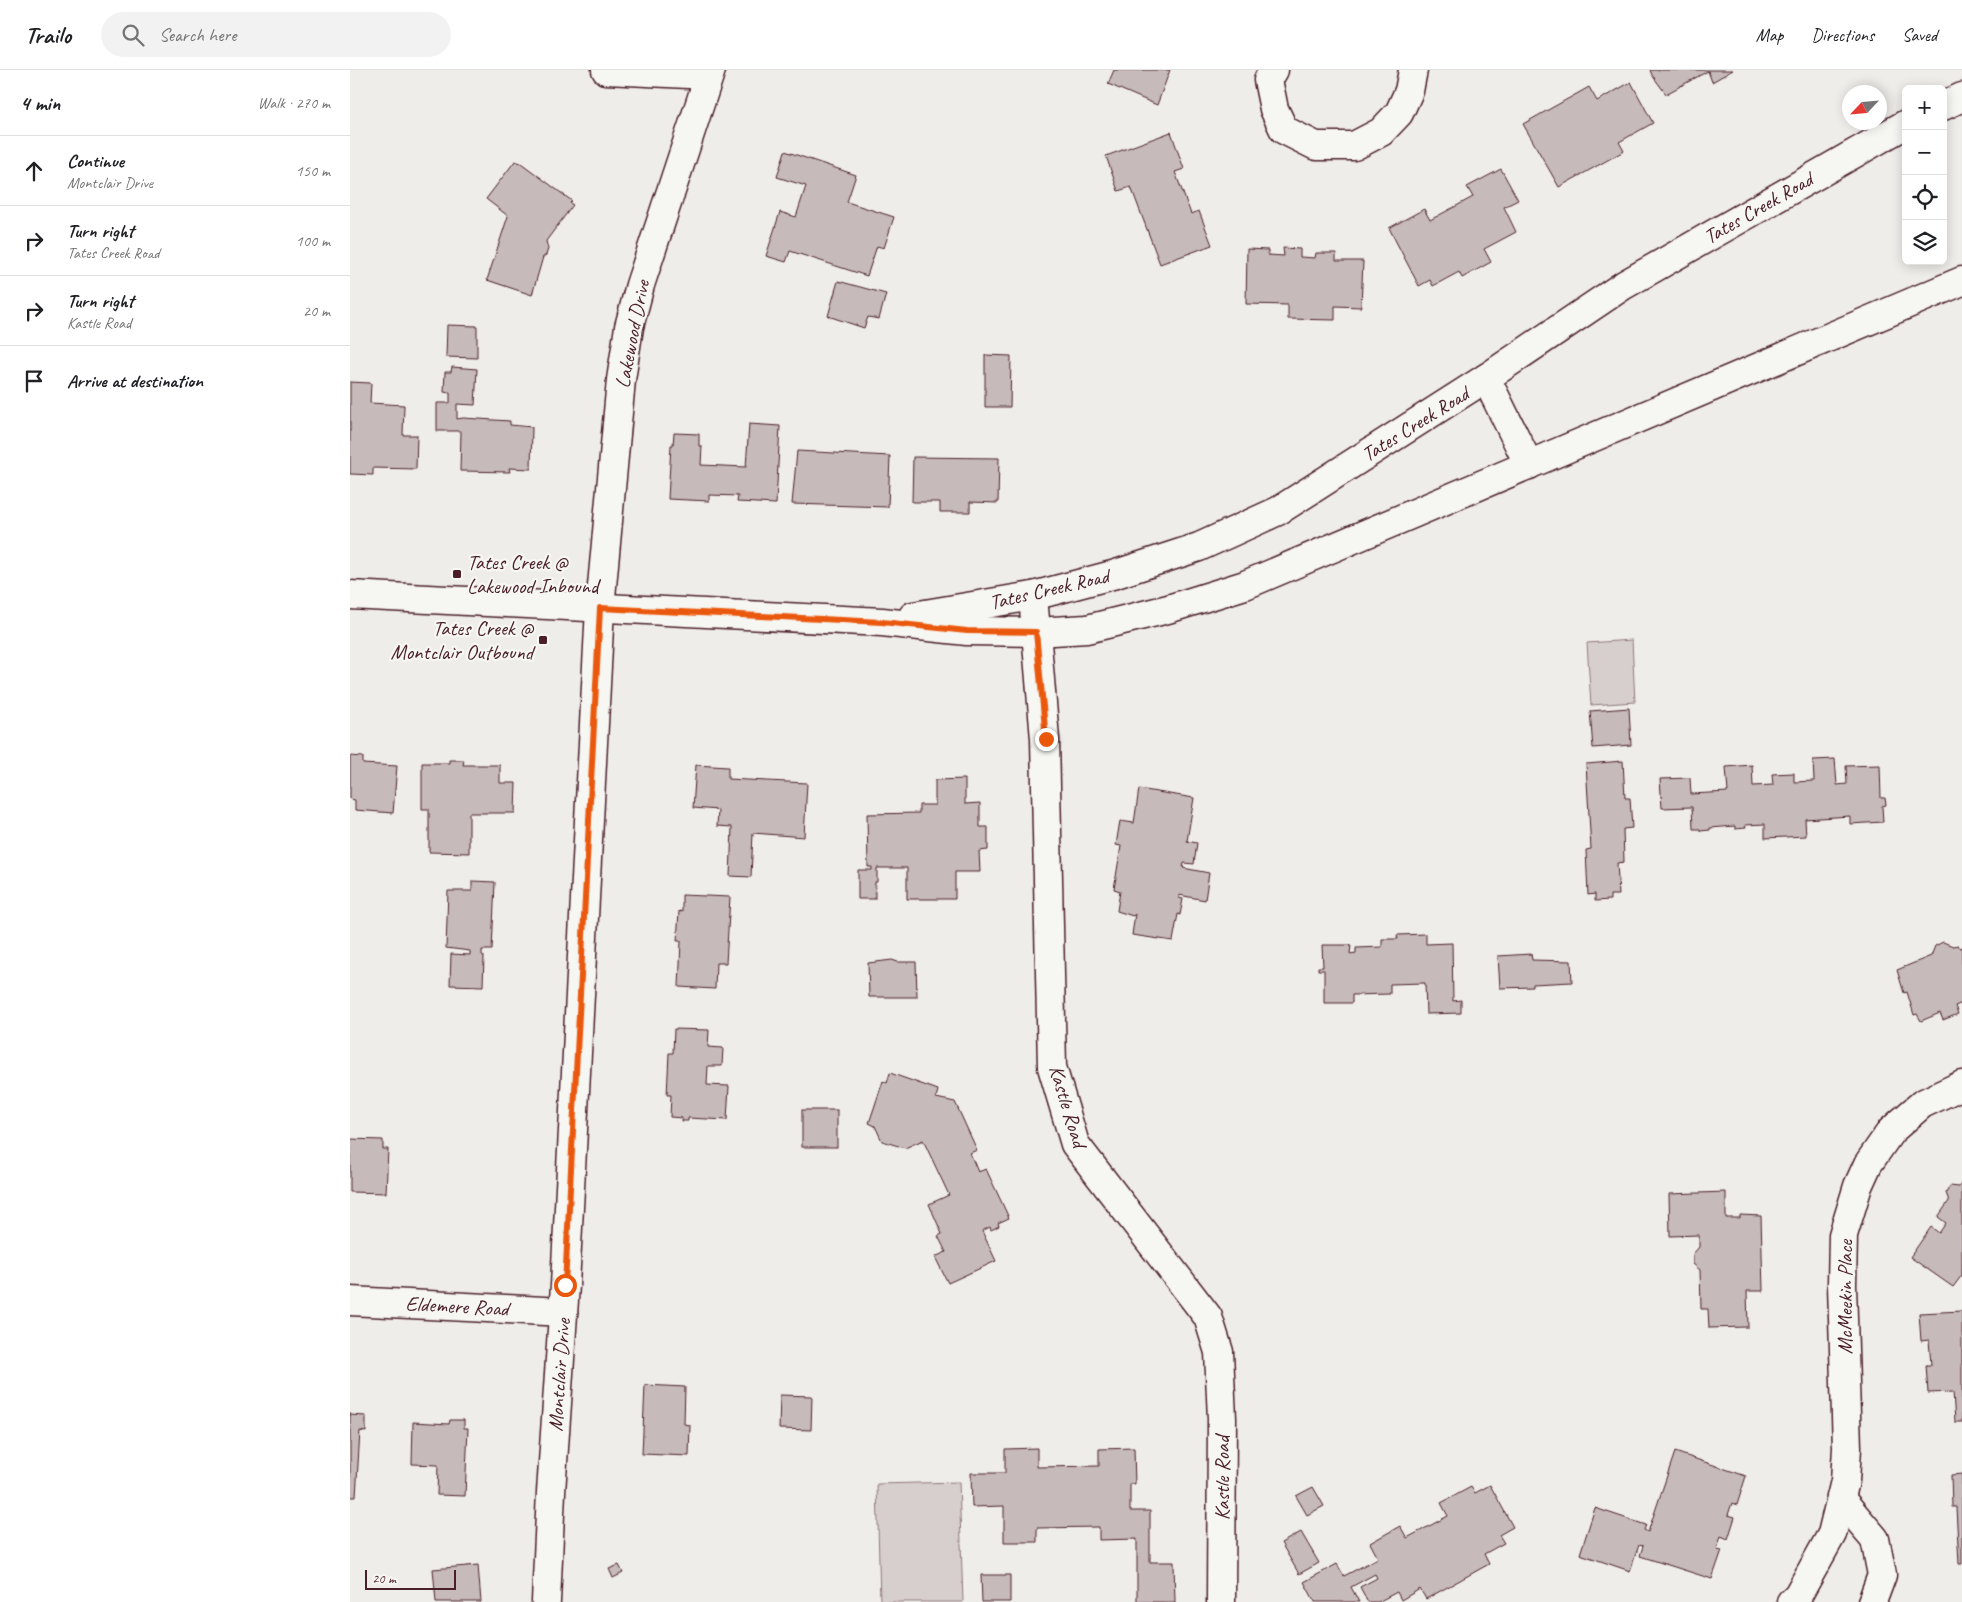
<!DOCTYPE html>
<meta charset="utf-8">
<style>
:root{--surface:#fff;--page:#f2f2f2;--text:#202124;--muted:#757577;--line:#e0e0e0}
body{margin:0;font-family:Caveat,sans-serif;background:var(--page);color:var(--text)}
.controls{position:absolute;right:15px;top:15px;display:grid;overflow:hidden;border-radius:8px;box-shadow:0 2px 12px #0003}
.controls button{width:45px;height:45px;display:grid;place-items:center;padding:0;border:0;border-bottom:1px solid var(--line);background:var(--surface);color:var(--text);font:25px sans-serif}
.compass{position:absolute;left:1492px;top:15px;width:45px;height:45px;border-radius:50%;background:var(--surface);box-shadow:0 2px 12px #0003;rotate:244deg}
.scale{position:absolute;left:15px;bottom:12px;width:91px;box-sizing:border-box;padding-left:5px;border:2px solid #4a1f2b;border-top:0;font-size:14px;line-height:18px;white-space:nowrap;color:#4a1f2b;-webkit-text-stroke:4px #f6f6f2;paint-order:stroke}
.stop{position:absolute;width:15px;height:15px;margin:-11px;border:4px solid #ea580c;border-radius:50%;background:#fff}
.stop.end{background:#ea580c;border-color:#fff;box-shadow:0 1px 5px #0008}
.list{margin:0;padding:0;list-style:none}
h2{display:flex;justify-content:space-between;align-items:center;height:65px;margin:0;padding:0 20px;font-size:21px}
h2 small{font-size:16px;font-weight:400;color:var(--muted)}
.list li{display:grid;grid-template-columns:32px 1fr auto;gap:15px;align-items:center;box-sizing:border-box;height:70px;padding:0 20px;border-top:1px solid var(--line)}
.list b{display:block;font-size:19px;white-space:nowrap}
.list p{margin:0;font-size:16px;white-space:nowrap;color:var(--muted)}
.list em{font-size:16px;font-style:normal;color:var(--muted)}
.icon{flex:none;width:28px;height:28px;fill:none;stroke:currentColor;stroke-width:2;stroke-linecap:round;stroke-linejoin:round}
.map{position:relative;flex:none;width:1612px;height:1532px;overflow:hidden}
header{display:flex;align-items:center;gap:30px;box-sizing:border-box;height:70px;padding:0 25px;background:var(--surface);border-bottom:1px solid var(--line)}
header strong{font-size:24px}
nav{display:flex;gap:28px;margin-inline-start:auto;font-size:18px}
.search{width:350px;height:45px;background:var(--page);display:flex;align-items:center;gap:12px;box-sizing:border-box;padding:0 18px;border-radius:28px;color:var(--muted);font-size:19px}
main{display:flex}
aside{flex:1;background:var(--surface)}
.map>svg:first-child{display:block}
.green{fill:#d7cfce;stroke:#90777c}
.building{fill:#c6babb;stroke:#4a1f2b}
.lines{fill:none;stroke-linecap:round;stroke-linejoin:round}
.street-casing{stroke:#4a1f2b;stroke-width:31}
.primary-casing{stroke:#4a1f2b;stroke-width:31}
.street{stroke:#f6f6f2;stroke-width:28}
.primary{stroke:#f6f6f2;stroke-width:28}
.route{stroke:#ea580c;stroke-width:6}
.poi-dot{fill:#4a1f2b;stroke:#f6f6f2;stroke-width:2}
.labels{text-anchor:middle;stroke-width:4.5;stroke-linejoin:round;paint-order:stroke}
.street-label{font-size:21px;fill:#4a1f2b;stroke:#f6f6f2}
.poi-label{font-size:21px;fill:#4a1f2b;stroke:#f6f6f2;text-anchor:start}
</style>
<header>
<strong>Trailo</strong>
<div class="search"><svg class="icon" aria-label="search" viewBox="0 0 24 24"><circle cx="10" cy="10" r="6"/><path d="M15 15l6 6"/></svg>Search here</div>
<nav><a>Map</a><a>Directions</a><a>Saved</a></nav>
</header>
<main>
<aside>
<h2>4 min<small>Walk · 270 m</small></h2>
<ul class="list">
<li><svg class="icon" aria-label="ahead" viewBox="0 0 24 24"><path d="M12 20V5M6 11l6-6 6 6"/></svg><div><b>Continue</b><p>Montclair Drive</p></div><em>150 m</em></li>
<li><svg class="icon" aria-label="right" viewBox="0 0 24 24"><path d="M7 20v-9h11M14 6l5 5-5 5"/></svg><div><b>Turn right</b><p>Tates Creek Road</p></div><em>100 m</em></li>
<li><svg class="icon" aria-label="right" viewBox="0 0 24 24"><path d="M7 20v-9h11M14 6l5 5-5 5"/></svg><div><b>Turn right</b><p>Kastle Road</p></div><em>20 m</em></li>
<li><svg class="icon" aria-label="arrive" viewBox="0 0 24 24"><path d="M6 21V4h12l-3 4 3 4H6"/></svg><div><b>Arrive at destination</b></div></li>
</ul>
</aside>
<div class="map">
<svg width="1612" height="1532" viewBox="0 0 1612 1532">
<rect width="100%" height="100%" fill="#efedea"/>
<filter id="ink" filterUnits="userSpaceOnUse"><feTurbulence type="fractalNoise" baseFrequency=".02" numOctaves="2"/><feDisplacementMap in="SourceGraphic" scale="10" xChannelSelector="R" yChannelSelector="G"/><feConvolveMatrix kernelMatrix="1 2 1 2 8 2 1 2 1" color-interpolation-filters="sRGB"/></filter>
<g filter="url(#ink)">
<!-- green -->
<g class="green">
<polygon points="1282,570 1285,632 1241,635 1237,573"/>
<polygon points="609,1412 613,1532 530,1532 527,1414"/>
</g>
<!-- building -->
<g class="building">
<polygon points="764,0 820,0 807,35 758,14"/>
<polygon points="1300,0 1383,0 1362,12 1358,1 1316,24 1302,5"/>
<polygon points="1281,12 1303,53 1269,72 1274,81 1209,117 1173,54 1239,17 1247,31"/>
<polygon points="821,62 834,99 825,102 841,144 849,141 862,175 810,194 781,117 768,121 756,86"/>
<polygon points="435,81 506,105 497,132 544,147 534,178 527,176 517,206 440,181 436,192 416,186 430,142 446,147 456,116 427,107"/>
<polygon points="165,91 171,93 222,131 220,133 223,135 196,171 198,179 196,185 193,187 182,225 137,210 158,146 136,129"/>
<polygon points="1151,99 1168,130 1154,137 1166,162 1134,179 1141,192 1112,208 1109,202 1083,216 1080,210 1069,216 1039,158 1074,139 1080,150 1123,127 1117,117"/>
<polygon points="933,178 950,179 950,187 965,188 966,183 986,183 986,191 1013,191 1011,237 985,236 985,250 938,249 938,235 896,234 897,179 918,180 918,185 934,186"/>
<polygon points="488,211 536,224 529,249 518,247 514,258 478,246"/>
<polygon points="97,255 127,256 127,288 96,287"/>
<polygon points="635,285 661,286 660,337 635,337"/>
<polygon points="102,297 127,299 125,335 107,334 107,349 113,348 160,351 160,355 182,357 181,399 159,398 160,402 110,401 111,361 87,361 87,333 100,333 100,323 94,322 95,302 101,302"/>
<polygon points="0,312 21,313 20,333 54,335 53,365 67,365 66,399 23,398 23,405 0,404"/>
<polygon points="399,354 430,356 426,434 387,432 388,426 359,425 359,431 318,429 321,375 323,375 324,363 349,364 349,376 352,376 351,395 396,397"/>
<polygon points="447,381 540,386 538,437 442,434"/>
<polygon points="563,387 649,388 648,433 620,432 620,442 590,442 590,432 562,432"/>
<polygon points="1279,638 1281,675 1243,678 1240,641"/>
<polygon points="0,686 13,687 13,694 47,696 43,743 5,740 5,730 0,729"/>
<polygon points="1485,689 1487,715 1497,714 1496,696 1530,695 1531,728 1535,728 1536,735 1532,736 1533,752 1500,754 1500,746 1455,749 1456,766 1415,768 1415,754 1395,755 1396,758 1385,759 1385,756 1360,758 1360,760 1350,761 1350,759 1343,759 1342,737 1312,738 1310,709 1340,708 1341,724 1378,722 1376,697 1402,695 1403,716 1423,715 1422,704 1444,703 1444,712 1464,711 1463,690"/>
<polygon points="99,690 114,690 113,695 150,695 150,713 166,713 165,743 119,743 119,783 79,782 79,739 72,739 72,693 99,693"/>
<polygon points="1273,691 1275,728 1280,728 1282,758 1273,759 1274,792 1267,793 1269,825 1260,825 1260,830 1245,831 1245,824 1238,825 1236,780 1241,779 1236,694"/>
<polygon points="346,695 378,697 378,709 457,713 454,767 403,763 401,807 380,806 382,757 367,756 368,740 343,738"/>
<polygon points="615,709 615,734 630,733 630,757 638,757 638,780 629,781 630,802 605,802 605,829 557,829 557,798 527,798 527,812 525,812 525,829 508,829 508,800 522,800 522,797 518,797 517,744 569,743 569,735 585,735 585,710"/>
<polygon points="789,719 844,728 837,771 847,773 844,794 834,793 833,798 859,803 855,830 829,825 829,828 833,829 830,845 828,844 823,871 782,865 785,844 783,846 767,841 770,821 764,819 771,776 766,775 770,751 784,753"/>
<polygon points="122,811 145,812 142,880 132,880 132,885 134,886 133,916 100,915 101,884 120,885 120,881 96,878 98,821 122,821"/>
<polygon points="332,825 380,827 376,893 366,893 365,919 329,917 331,871 327,871 329,841 332,842"/>
<polygon points="1076,864 1076,874 1102,873 1103,931 1111,930 1111,943 1076,944 1075,913 1040,914 1040,924 1002,925 1002,933 974,933 974,900 968,900 968,897 973,897 972,875 1001,875 1000,884 1006,883 1006,878 1032,877 1032,869 1048,869 1047,865"/>
<polygon points="1593,872 1603,876 1608,875 1610,878 1612,877 1612,933 1605,936 1608,944 1593,950 1590,943 1571,951 1567,944 1564,945 1557,922 1554,923 1547,900 1581,886 1585,876"/>
<polygon points="1181,884 1182,890 1221,891 1222,912 1183,914 1183,917 1150,918 1148,886"/>
<polygon points="542,890 548,892 566,892 567,927 519,927 518,893"/>
<polygon points="324,959 359,960 358,977 373,978 372,996 358,996 357,1015 379,1016 377,1050 338,1048 338,1051 332,1051 332,1048 320,1047 321,1025 317,1025 319,983 323,983"/>
<polygon points="540,1003 588,1020 586,1028 605,1032 627,1080 620,1083 628,1102 636,1099 659,1148 648,1153 649,1156 641,1160 640,1157 632,1161 646,1191 598,1213 585,1187 596,1182 588,1166 592,1164 579,1134 599,1125 573,1070 555,1078 532,1071 525,1056 519,1053 533,1011 537,1013"/>
<rect x="452" y="1040" width="35" height="37"/>
<polygon points="0,1069 33,1070 33,1079 38,1079 36,1123 0,1122"/>
<polygon points="1612,1112 1612,1205 1603,1217 1560,1187 1581,1157 1589,1163 1596,1153 1588,1147 1599,1131 1596,1123 1600,1116 1609,1117"/>
<polygon points="1376,1122 1376,1148 1390,1148 1390,1145 1411,1146 1413,1221 1397,1221 1398,1257 1359,1258 1358,1239 1351,1239 1350,1200 1343,1194 1343,1184 1349,1177 1349,1165 1320,1166 1319,1124"/>
<polygon points="1612,1241 1612,1352 1605,1352 1603,1322 1578,1323 1576,1295 1581,1295 1579,1270 1571,1271 1569,1243"/>
<polygon points="295,1315 335,1317 334,1354 340,1355 339,1386 292,1384"/>
<polygon points="430,1325 462,1326 461,1360 429,1359"/>
<polygon points="0,1343 0,1345 16,1346 16,1362 10,1361 6,1427 0,1427"/>
<polygon points="100,1350 114,1350 114,1358 118,1358 115,1426 87,1425 88,1395 62,1394 63,1352 99,1354"/>
<polygon points="687,1378 687,1397 749,1396 749,1379 784,1378 785,1414 780,1414 780,1441 800,1441 800,1492 824,1492 825,1532 787,1532 787,1469 749,1470 749,1457 687,1458 687,1472 654,1472 654,1436 622,1437 621,1403 655,1403 655,1379"/>
<polygon points="1325,1382 1396,1406 1387,1435 1382,1433 1378,1445 1385,1447 1378,1469 1371,1466 1367,1479 1372,1480 1362,1509 1290,1486 1293,1476 1289,1475 1280,1501 1230,1484 1245,1438 1296,1455 1294,1460 1298,1462"/>
<polygon points="1612,1404 1612,1494 1609,1494 1606,1437 1602,1437 1601,1405"/>
<polygon points="1140,1415 1163,1457 1149,1465 1154,1473 1134,1484 1139,1494 1076,1529 1070,1519 1051,1530 1047,1522 1028,1532 1018,1532 1010,1517 1027,1508 1025,1504 1001,1517 1009,1532 965,1532 954,1512 987,1494 994,1506 1028,1488 1020,1473 1050,1456 1057,1468 1098,1446 1091,1433 1121,1417 1125,1423"/>
<polygon points="963,1417 974,1436 957,1445 946,1426"/>
<polygon points="951,1462 969,1493 949,1504 931,1473"/>
<polygon points="128,1495 131,1532 86,1532 83,1499"/>
<polygon points="269,1495 273,1503 263,1508 259,1499"/>
<polygon points="631,1505 660,1505 660,1532 632,1532"/>
</g>
<g class="lines">
<defs>
<g id="street">
<polyline points="256,0 359,5"/>
<polyline points="924,0 918,10 924,39 934,60 966,76 1004,76 1031,62 1049,43 1059,21 1063,0"/>
<polyline points="683,526 695,669 702,997 725,1074 858,1247 869,1282 872,1349 871,1532"/>
<polyline points="0,1231 213,1242"/>
<polyline points="1491,1429 1525,1469 1532,1505 1522,1532"/>
<polyline points="196,1532 201,1422 215,1215 250,538 271,310 279,257 290,215 361,0"/>
<polyline points="1441,1532 1448,1525 1482,1464 1495,1411 1497,1378 1492,1215 1493,1165 1508,1116 1518,1094 1541,1061 1572,1034 1612,1015"/>
</g>
<g id="primary">
<polyline points="1593,36 1612,27"/>
<polyline points="1136,308 1179,395"/>
<polyline points="0,525 532,552 617,561 686,562 737,559 818,539 895,515 1612,211"/>
<polyline points="563,546 683,526 766,504 849,477 928,441 1136,308 1274,215 1556,54"/>
</g>
</defs>
<!-- street casing -->
<use href="#street" class="street-casing"/>
<!-- primary casing -->
<use href="#primary" class="primary-casing"/>
<!-- street -->
<use href="#street" class="street"/>
<!-- primary -->
<use href="#primary" class="primary"/>
</g>
</g>
<g class="lines" filter="url(#ink)">
<!-- route -->
<polyline class="route" points="215,1215 250,538 532,552 617,561 686,562 696,669"/>
</g>
<!-- markers -->
<g class="poi-dot">
<rect x="102" y="499" width="10" height="10" rx="2.5"/>
<rect x="188" y="565" width="10" height="10" rx="2.5"/>
</g>
<g class="labels">
<!-- street labels -->
<g class="street-label">
<text transform="translate(1408 138) rotate(-30)" y="7">Tates Creek Road</text>
<text transform="translate(282 264) rotate(-79)" y="7">Lakewood Drive</text>
<text transform="translate(1065 354) rotate(-32)" y="7">Tates Creek Road</text>
<text transform="translate(699 519) rotate(-13)" y="7">Tates Creek Road</text>
<text transform="translate(718 1036) rotate(73)" y="7">Kastle Road</text>
<text transform="translate(1495 1227) rotate(-90)" y="7">McMeekin Place</text>
<text transform="translate(107 1236) rotate(3)" y="7">Eldemere Road</text>
<text transform="translate(209 1305) rotate(-86)" y="7">Montclair Drive</text>
<text transform="translate(872 1408) rotate(-90)" y="7">Kastle Road</text>
</g>
<!-- poi labels -->
<g class="poi-label">
<text x="117" y="499">Tates Creek @<tspan x="117" dy="24">Lakewood Inbound</tspan></text>
<text x="183" y="565" text-anchor="end">Tates Creek @<tspan x="183" dy="24">Montclair Outbound</tspan></text>
</g>
</g>
</svg>
<div class="controls">
<button>+</button>
<button>−</button>
<button><svg class="icon" aria-label="locate" viewBox="0 0 24 24"><circle cx="12" cy="12" r="6"/><path d="M12 2v4M12 18v4M2 12h4M18 12h4"/></svg></button>
<button><svg class="icon" aria-label="layers" viewBox="0 0 24 24"><path d="M12 4l9 5-9 5-9-5zM3 14l9 5 9-5"/></svg></button>
</div>
<svg class="compass" viewBox="-18 -18 36 36"><path d="M0-13l5 13h-10z" fill="#e53935"/><path d="M0 13l5-13h-10z" fill="#757577"/></svg>
<div class="scale">20 m</div>
<div class="stop" style="left:215px;top:1215px"></div>
<div class="stop end" style="left:696px;top:669px"></div>
</div>
</main>
